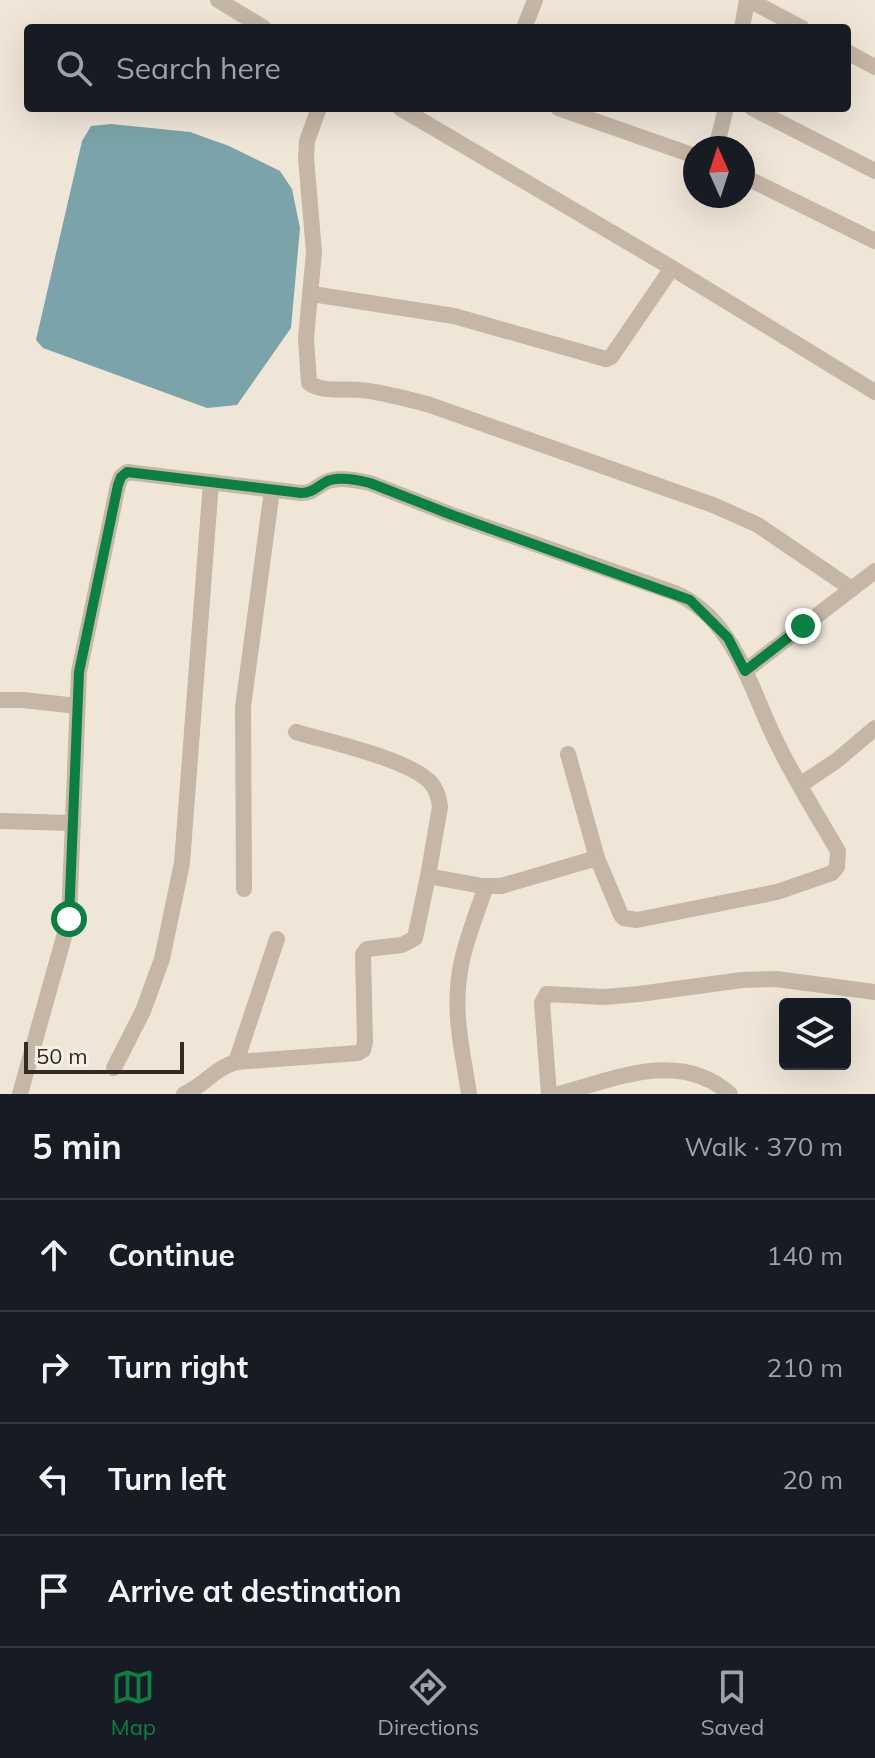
<!DOCTYPE html>
<meta charset="utf-8">
<style>
:root{--surface:#171b24;--page:#242831;--text:#f1f3f6;--muted:#9ea1a6;--line:#363941;--accent:#0b8043}
body{margin:0;font-family:Mulish,sans-serif;background:var(--page);color:var(--text)}
.controls{position:absolute;right:24px;bottom:24px;display:grid;overflow:hidden;border-radius:8px;box-shadow:0 8px 32px #0002}
.controls button{width:72px;height:72px;display:grid;place-items:center;padding:0;border:0;border-bottom:2px solid var(--line);background:var(--surface);color:var(--text);font:40px sans-serif}
.compass{position:absolute;left:683px;top:136px;width:72px;height:72px;border-radius:50%;background:var(--surface);box-shadow:0 8px 32px #0002;rotate:357deg}
.scale{position:absolute;left:24px;bottom:20px;width:160px;box-sizing:border-box;padding-left:8px;border:4px solid #322b26;border-top:0;font-size:22px;line-height:28px;white-space:nowrap;color:#322b26;-webkit-text-stroke:6px #f7efe4;paint-order:stroke}
.stop{position:absolute;width:24px;height:24px;margin:-18px;border:6px solid #0b8043;border-radius:50%;background:#fff}
.stop.end{background:#0b8043;border-color:#fff;box-shadow:0 2px 8px #0008}
.list{margin:0;padding:0;list-style:none}
h2{display:flex;justify-content:space-between;align-items:center;height:104px;margin:0;padding:0 32px;font-size:34px}
h2 small{font-size:26px;font-weight:400;color:var(--muted)}
.list li{display:grid;grid-template-columns:52px 1fr auto;gap:24px;align-items:center;box-sizing:border-box;height:112px;padding:0 32px;border-top:2px solid var(--line)}
.list b{display:block;font-size:30px;white-space:nowrap}
.list em{font-size:26px;font-style:normal;color:var(--muted)}
.icon{flex:none;width:44px;height:44px;fill:none;stroke:currentColor;stroke-width:2;stroke-linecap:round;stroke-linejoin:round}
.map{position:relative;flex:none;width:875px;height:1094px;overflow:hidden}
.search{position:absolute;background:var(--surface);box-shadow:0 8px 32px #0002;left:24px;right:24px;top:24px;height:88px;display:flex;align-items:center;gap:20px;box-sizing:border-box;padding:0 28px;border-radius:8px;color:var(--muted);font-size:30px}
.sheet{height:552px;background:var(--surface)}
nav{display:flex;justify-content:space-around;align-items:center;box-sizing:border-box;height:112px;border-top:2px solid var(--line);background:var(--surface);font-size:22px;color:var(--muted)}
nav a{display:grid;justify-items:center;gap:4px}
nav .on{color:var(--accent)}
.map>svg:first-child{display:block}
.water{fill:#7aa4a9}
.lines{fill:none;stroke-linecap:round;stroke-linejoin:round}
.minor{stroke:#c5b6a6;stroke-width:16}
.route{stroke:#0b8043;stroke-width:10}
</style>
<div class="map">
<svg width="875" height="1094" viewBox="0 0 875 1094">
<rect width="100%" height="100%" fill="#efe6d8"/>
<!-- water -->
<polygon class="water" points="111,124 190,132 229,146 280,171 292,189 300,228 291,328 237,405 207,408 43,348 36,340 82,141 91,126"/>
<g class="lines">
<!-- minor -->
<g class="minor">
<polyline points="218,0 264,28"/>
<polyline points="749,0 802,28"/>
<polyline points="524,28 535,0"/>
<polyline points="742,28 747,0"/>
<polyline points="847,52 875,67"/>
<path d="M319,108L307,141L306,158L314,252L306,338L309,383C323,393 344,388 360,390C384,392 407,399 430,405L713,505L758,525L852,589"/>
<polyline points="400,108 672,268 875,392"/>
<polyline points="558,108 695,156"/>
<polyline points="752,108 875,171"/>
<polyline points="716,148 726,108"/>
<polyline points="743,176 875,241"/>
<polyline points="312,294 454,316 606,359 611,357 672,268"/>
<polyline points="745,671 875,571"/>
<polyline points="0,700 23,700 77,706"/>
<path d="M296,732C329,742 409,759 431,783C437,790 439,798 440,807L428,876"/>
<polyline points="568,754 597,858"/>
<polyline points="800,785 836,761 875,728"/>
<polyline points="0,821 73,823"/>
<polyline points="244,889 243,707 272,490"/>
<polyline points="236,1062 277,939"/>
<polyline points="114,1068 143,1011 162,959 182,863 211,482"/>
<path d="M20,1094L69,919L79,672L118,485L121,477L127,472L301,493C312,493 315,488 324,483C337,476 356,480 370,483L452,515L675,593C735,619 750,689 777,743C795,780 817,815 838,851L837,867L832,873L777,892L637,920L624,918L621,915L597,858L501,886H482L428,876L415,938L402,945L367,949L363,954L365,1042L363,1050L358,1053L236,1062C213,1069 205,1085 184,1094"/>
<path d="M469,1094C464,1059 455,1024 458,988C460,953 475,919 486,886"/>
<polyline points="549,1094 542,1003 547,994 604,997 639,994 742,980 776,979 875,992"/>
<path d="M558,1094C616,1079 679,1049 730,1094"/>
</g>
</g>
<g class="lines">
<!-- route -->
<path class="route" d="M69,919L79,672L118,485L121,477L127,472L301,493C314,493 319,484 330,480C343,477 358,480 370,483L452,515L690,600L728,638L745,671L803,626"/>
</g>
</svg>
<div class="controls">
<button><svg class="icon" aria-label="layers" viewBox="0 0 24 24"><path d="M12 4l9 5-9 5-9-5zM3 14l9 5 9-5"/></svg></button>
</div>
<svg class="compass" viewBox="-18 -18 36 36"><path d="M0-13l5 13h-10z" fill="#e53935"/><path d="M0 13l5-13h-10z" fill="#9ea1a6"/></svg>
<div class="scale">50 m</div>
<div class="stop" style="left:69px;top:919px"></div>
<div class="stop end" style="left:803px;top:626px"></div>
<div class="search"><svg class="icon" aria-label="search" viewBox="0 0 24 24"><circle cx="10" cy="10" r="6"/><path d="M15 15l6 6"/></svg>Search here</div>
</div>
<section class="sheet">
<h2>5 min<small>Walk · 370 m</small></h2>
<ul class="list">
<li><svg class="icon" aria-label="ahead" viewBox="0 0 24 24"><path d="M12 20V5M6 11l6-6 6 6"/></svg><div><b>Continue</b></div><em>140 m</em></li>
<li><svg class="icon" aria-label="right" viewBox="0 0 24 24"><path d="M7 20v-9h11M14 6l5 5-5 5"/></svg><div><b>Turn right</b></div><em>210 m</em></li>
<li><svg class="icon" aria-label="left" viewBox="0 0 24 24"><path d="M17 20v-9H6M10 6l-5 5 5 5"/></svg><div><b>Turn left</b></div><em>20 m</em></li>
<li><svg class="icon" aria-label="arrive" viewBox="0 0 24 24"><path d="M6 21V4h12l-3 4 3 4H6"/></svg><div><b>Arrive at destination</b></div></li>
</ul>
</section>
<nav>
<a class="on"><svg class="icon" aria-label="map" viewBox="0 0 24 24"><path d="M3 6l6-2 6 2 6-2v14l-6 2-6-2-6 2zM9 4v14M15 6v14"/></svg>Map</a>
<a><svg class="icon" aria-label="directions" viewBox="0 0 24 24"><path d="M12 3l9 9-9 9-9-9zM9 14v-3h6M13 9l2 2-2 2"/></svg>Directions</a>
<a><svg class="icon" aria-label="saved" viewBox="0 0 24 24"><path d="M7 4h10v16l-5-4-5 4z"/></svg>Saved</a>
</nav>
